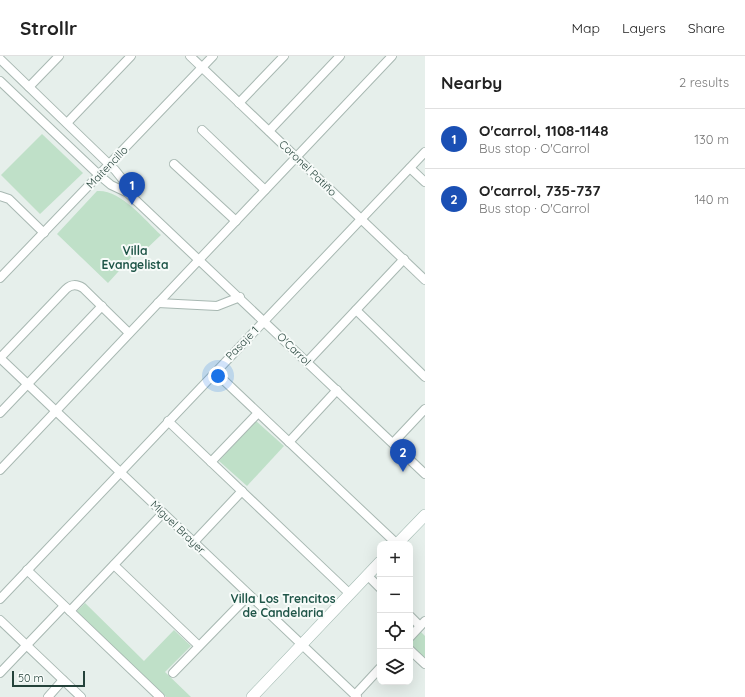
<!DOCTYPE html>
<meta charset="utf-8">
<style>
:root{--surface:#fff;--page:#f2f2f2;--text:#222;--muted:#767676;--line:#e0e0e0;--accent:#7c3aed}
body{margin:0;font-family:Quicksand,sans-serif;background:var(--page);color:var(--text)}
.controls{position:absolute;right:12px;bottom:12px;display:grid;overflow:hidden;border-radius:8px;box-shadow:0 4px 16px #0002}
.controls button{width:36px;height:36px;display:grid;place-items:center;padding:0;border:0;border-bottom:1px solid var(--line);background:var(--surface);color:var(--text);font:20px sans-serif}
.scale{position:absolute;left:12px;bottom:10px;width:73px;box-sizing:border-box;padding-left:4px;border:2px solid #24423a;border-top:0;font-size:11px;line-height:14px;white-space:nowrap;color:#24423a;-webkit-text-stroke:3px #f7fbf9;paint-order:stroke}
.you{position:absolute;left:218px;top:320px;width:14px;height:14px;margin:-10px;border:3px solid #fff;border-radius:50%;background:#1a73e8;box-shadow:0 0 0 6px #1a73e833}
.badge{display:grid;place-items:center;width:26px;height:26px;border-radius:50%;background:var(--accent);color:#fff;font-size:13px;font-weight:700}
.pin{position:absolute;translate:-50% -33px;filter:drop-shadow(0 1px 2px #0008)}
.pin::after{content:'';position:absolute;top:21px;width:14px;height:12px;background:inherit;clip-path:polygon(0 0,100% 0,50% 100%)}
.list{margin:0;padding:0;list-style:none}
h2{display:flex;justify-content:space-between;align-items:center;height:52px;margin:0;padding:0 16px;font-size:17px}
h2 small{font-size:13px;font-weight:400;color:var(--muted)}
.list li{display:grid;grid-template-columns:26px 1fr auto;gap:12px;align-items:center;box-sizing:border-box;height:60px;padding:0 16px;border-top:1px solid var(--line)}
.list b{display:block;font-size:15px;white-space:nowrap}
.list p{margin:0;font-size:13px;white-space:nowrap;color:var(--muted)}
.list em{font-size:13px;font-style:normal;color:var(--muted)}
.icon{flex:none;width:22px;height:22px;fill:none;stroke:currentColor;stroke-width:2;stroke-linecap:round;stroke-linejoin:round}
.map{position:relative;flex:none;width:425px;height:641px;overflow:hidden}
header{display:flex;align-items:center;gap:24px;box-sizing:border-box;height:56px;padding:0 20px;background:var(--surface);border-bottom:1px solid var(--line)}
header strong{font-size:19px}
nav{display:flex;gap:22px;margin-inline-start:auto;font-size:14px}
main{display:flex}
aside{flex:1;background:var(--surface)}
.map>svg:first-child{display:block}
.green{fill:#bfe0c8}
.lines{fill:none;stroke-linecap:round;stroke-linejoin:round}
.street-casing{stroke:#a8b8b2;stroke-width:10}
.secondary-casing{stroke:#a4bbb3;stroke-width:12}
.street{stroke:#fff;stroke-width:8}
.secondary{stroke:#fff;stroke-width:11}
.labels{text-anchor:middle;stroke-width:4;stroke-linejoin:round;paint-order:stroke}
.street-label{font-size:11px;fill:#24423a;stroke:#f7fbf9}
.neighbourhood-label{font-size:12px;font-weight:bold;fill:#1f5548;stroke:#f7fbf9}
</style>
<header>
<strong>Strollr</strong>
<nav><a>Map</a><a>Layers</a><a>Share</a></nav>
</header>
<main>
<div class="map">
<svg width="425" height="641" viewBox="0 0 425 641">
<rect width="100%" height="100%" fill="#e6efeb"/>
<!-- green -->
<g class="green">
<polygon points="42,78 83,117 40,158 1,119"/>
<path d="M97,135C120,133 145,164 161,179L142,197L138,194L108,227L57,178Z"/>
<polygon points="256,365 284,390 247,430 219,405"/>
<polygon points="85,547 144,605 174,574 191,590 165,616 191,641 166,641 76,556"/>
<polygon points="421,576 425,580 425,605 411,591 411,586"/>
</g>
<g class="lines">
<defs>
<g id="street">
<polyline points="190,0 425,224"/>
<polyline points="0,3 115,114 123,124 128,137"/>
<polyline points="0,25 99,119 111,129 128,137 425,418"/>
<polyline points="29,31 59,0"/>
<polyline points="239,47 284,0"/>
<polyline points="67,67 131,0"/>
<polyline points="202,74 265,134"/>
<polyline points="269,75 340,0"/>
<polyline points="174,108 236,165"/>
<polyline points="410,112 425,126"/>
<polyline points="0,140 9,143 44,177"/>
<polyline points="0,222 213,0"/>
<polyline points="158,247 217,250 240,241"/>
<polyline points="356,254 425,321"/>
<path d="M129,277L83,232C77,228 71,228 66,233L0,302L357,641"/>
<polyline points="307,306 404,203"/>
<polyline points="215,316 397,488"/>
<polyline points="0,357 102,250"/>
<polyline points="168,365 350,538"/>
<polyline points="289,386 337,334"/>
<polyline points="393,387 425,353"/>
<polyline points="211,406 258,357"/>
<polyline points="0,414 392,0"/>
<polyline points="194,486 242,435"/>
<polyline points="114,509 199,590"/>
<polyline points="27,514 160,641"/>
<polyline points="367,519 380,532"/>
<polyline points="0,543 425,96"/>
<polyline points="70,555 163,457"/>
<polyline points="410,560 420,570"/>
<polyline points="0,564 81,641"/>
<polyline points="410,581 425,565"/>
<polyline points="410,594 425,608"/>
<polyline points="0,617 64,550"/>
<polyline points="173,617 249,539"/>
<polyline points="355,639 380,612"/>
<polyline points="48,641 63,624"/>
</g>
<g id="secondary">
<polyline points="397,488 425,459"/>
<polyline points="252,641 380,506"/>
</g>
</defs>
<!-- street casing -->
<use href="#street" class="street-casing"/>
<!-- secondary casing -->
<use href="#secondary" class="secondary-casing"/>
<!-- street -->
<use href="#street" class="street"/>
<!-- secondary -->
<use href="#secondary" class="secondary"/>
</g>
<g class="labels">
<!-- street labels -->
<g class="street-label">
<text transform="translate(107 111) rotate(-46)" y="4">Maitencillo</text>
<text transform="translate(308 112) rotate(44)" y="4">Coronel Patiño</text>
<text transform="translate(242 287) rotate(-46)" y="4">Pasaje 1</text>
<text transform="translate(294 293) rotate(44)" y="4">O'Carrol</text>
<text transform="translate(178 471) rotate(44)" y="4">Miguel Brayer</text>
</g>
<!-- neighbourhood labels -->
<g class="neighbourhood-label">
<text x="135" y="199">Villa<tspan x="135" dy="14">Evangelista</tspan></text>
<text x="283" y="547">Villa Los Trencitos<tspan x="283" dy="14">de Candelaria</tspan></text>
</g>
</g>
</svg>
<div class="controls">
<button>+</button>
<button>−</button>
<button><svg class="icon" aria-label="locate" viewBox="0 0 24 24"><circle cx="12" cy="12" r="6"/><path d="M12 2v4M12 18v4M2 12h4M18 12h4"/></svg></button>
<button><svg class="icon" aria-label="layers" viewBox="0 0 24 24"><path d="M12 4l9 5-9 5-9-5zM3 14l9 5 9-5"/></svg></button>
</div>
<div class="scale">50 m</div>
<div class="you"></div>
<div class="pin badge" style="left:132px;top:149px;background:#1a4fb4">1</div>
<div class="pin badge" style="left:403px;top:416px;background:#1a4fb4">2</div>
</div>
<aside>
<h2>Nearby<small>2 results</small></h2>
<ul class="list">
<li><span class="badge" style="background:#1a4fb4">1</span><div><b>O'carrol, 1108-1148</b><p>Bus stop · O'Carrol</p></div><em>130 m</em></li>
<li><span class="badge" style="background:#1a4fb4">2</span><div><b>O'carrol, 735-737</b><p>Bus stop · O'Carrol</p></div><em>140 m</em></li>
</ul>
</aside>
</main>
